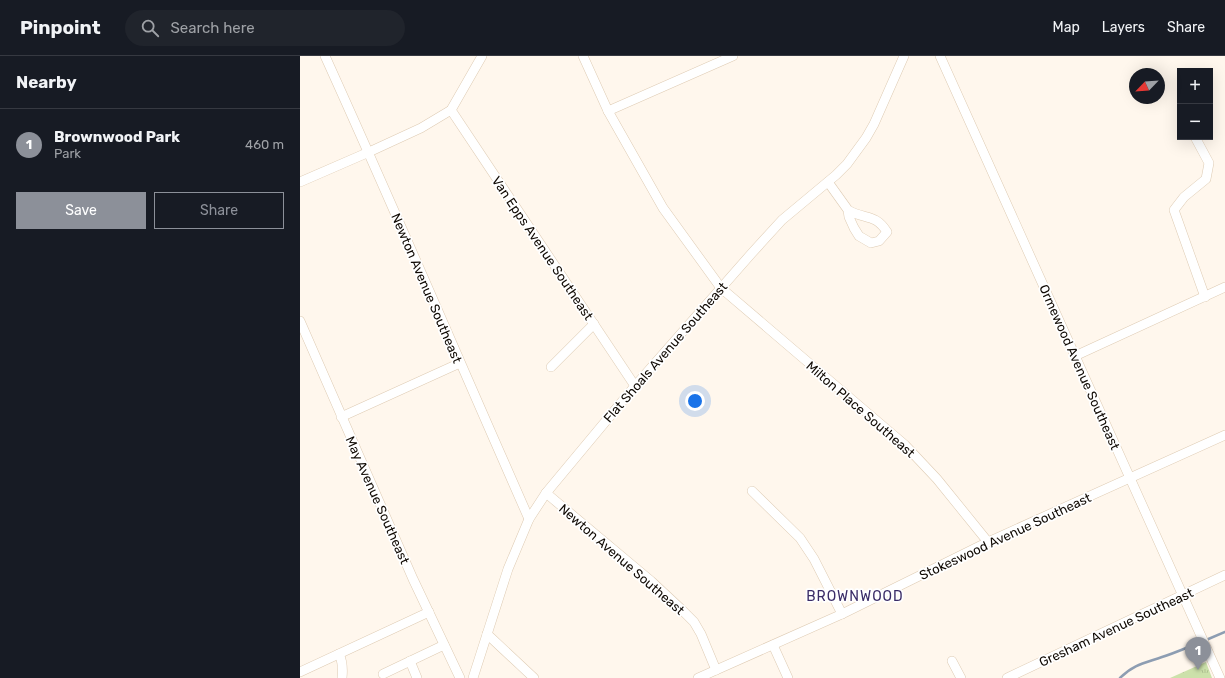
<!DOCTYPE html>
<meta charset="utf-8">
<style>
:root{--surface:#171b24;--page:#20242c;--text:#f1f3f6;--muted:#9ea1a6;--line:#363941;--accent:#8c9099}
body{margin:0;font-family:Rubik,sans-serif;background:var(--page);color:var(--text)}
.controls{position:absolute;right:12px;top:12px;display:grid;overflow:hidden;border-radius:0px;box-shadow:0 4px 16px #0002}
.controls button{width:36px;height:36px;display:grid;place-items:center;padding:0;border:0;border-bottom:1px solid var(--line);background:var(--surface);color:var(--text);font:20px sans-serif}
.compass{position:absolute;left:829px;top:12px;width:36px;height:36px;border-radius:50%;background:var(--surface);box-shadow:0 4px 16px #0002;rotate:245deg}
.you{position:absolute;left:395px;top:345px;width:14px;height:14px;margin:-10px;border:3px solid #fff;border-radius:50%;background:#1a73e8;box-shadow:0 0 0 6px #1a73e833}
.badge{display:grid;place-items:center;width:26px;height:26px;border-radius:50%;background:var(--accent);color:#fff;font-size:13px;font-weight:700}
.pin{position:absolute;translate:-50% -33px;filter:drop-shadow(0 1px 2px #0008)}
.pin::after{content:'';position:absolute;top:21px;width:14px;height:12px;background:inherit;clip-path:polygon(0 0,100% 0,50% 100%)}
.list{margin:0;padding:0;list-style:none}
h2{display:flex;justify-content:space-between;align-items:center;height:52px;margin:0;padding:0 16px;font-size:17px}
h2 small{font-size:13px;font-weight:400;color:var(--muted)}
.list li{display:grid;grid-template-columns:26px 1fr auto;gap:12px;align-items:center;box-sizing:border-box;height:72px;padding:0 16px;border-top:1px solid var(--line)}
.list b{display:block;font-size:15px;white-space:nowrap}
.list p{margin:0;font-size:13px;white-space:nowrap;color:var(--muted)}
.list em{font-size:13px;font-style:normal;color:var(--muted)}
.actions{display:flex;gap:8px;padding:12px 16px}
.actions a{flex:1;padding:9px 0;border:1px solid var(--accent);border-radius:0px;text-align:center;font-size:14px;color:var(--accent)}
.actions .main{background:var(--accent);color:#fff}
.icon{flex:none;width:22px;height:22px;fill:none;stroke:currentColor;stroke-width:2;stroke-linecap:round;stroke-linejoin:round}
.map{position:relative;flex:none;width:925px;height:622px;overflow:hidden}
header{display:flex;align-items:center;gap:24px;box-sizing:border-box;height:56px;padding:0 20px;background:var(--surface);border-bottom:1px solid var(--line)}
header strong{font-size:19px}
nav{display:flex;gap:22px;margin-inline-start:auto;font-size:14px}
.search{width:280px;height:36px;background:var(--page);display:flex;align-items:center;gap:10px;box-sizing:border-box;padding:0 14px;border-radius:22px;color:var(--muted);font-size:15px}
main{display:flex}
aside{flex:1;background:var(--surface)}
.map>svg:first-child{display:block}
.park{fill:url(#park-tufts)}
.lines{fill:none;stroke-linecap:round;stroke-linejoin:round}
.stream{stroke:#8d9db2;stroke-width:2.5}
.minor-casing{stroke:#decbb3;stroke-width:10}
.minor{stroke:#fff;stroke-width:9}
.labels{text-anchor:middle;stroke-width:3.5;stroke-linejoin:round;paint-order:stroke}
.street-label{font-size:13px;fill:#100a04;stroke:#fff}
.neighbourhood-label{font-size:14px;letter-spacing:1px;fill:#3a2c67;stroke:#fff}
</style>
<header>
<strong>Pinpoint</strong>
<div class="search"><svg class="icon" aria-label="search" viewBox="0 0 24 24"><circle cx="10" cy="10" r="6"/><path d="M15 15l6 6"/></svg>Search here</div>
<nav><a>Map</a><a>Layers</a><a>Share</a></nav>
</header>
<main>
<aside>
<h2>Nearby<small></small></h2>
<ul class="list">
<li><span class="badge">1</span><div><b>Brownwood Park</b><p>Park</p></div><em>460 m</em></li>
</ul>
<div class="actions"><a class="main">Save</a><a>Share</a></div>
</aside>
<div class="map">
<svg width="925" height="622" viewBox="0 0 925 622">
<defs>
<pattern id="park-tufts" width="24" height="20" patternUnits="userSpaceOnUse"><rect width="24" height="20" fill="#cce1aa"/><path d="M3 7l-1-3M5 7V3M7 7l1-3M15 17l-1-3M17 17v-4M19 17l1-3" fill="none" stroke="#aec091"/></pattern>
</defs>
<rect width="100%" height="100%" fill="#fff7ed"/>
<!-- park -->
<polygon class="park" points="906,606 912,622 870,622"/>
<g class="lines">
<!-- stream -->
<g class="stream">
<polyline points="906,584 925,576"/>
<path d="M820,622C834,608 845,607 862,601C875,597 888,591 901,586"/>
</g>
<defs>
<g id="minor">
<path d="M25,0C95,154 161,309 229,463"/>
<polyline points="283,0 308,55 363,152 421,232 605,389 637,423 688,486"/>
<polyline points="640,0 920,622"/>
<polyline points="151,54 335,330"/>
<polyline points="308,55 433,0"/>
<polyline points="895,81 909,107 906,123 884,141 874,154 905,241"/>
<polyline points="0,126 69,96 121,72 151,54 182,0"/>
<path d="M528,126L548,154L549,161L554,172L559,180L571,187L579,185L587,176C575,157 565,164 548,154"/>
<polyline points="0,265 113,523 160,622"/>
<polyline points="775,300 925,231"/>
<polyline points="251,311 294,268"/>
<polyline points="41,361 160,307"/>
<polyline points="452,435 500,482 514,503 542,558"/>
<polyline points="246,437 351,525 381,553 394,566 401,578 416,614"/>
<polyline points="187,578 234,622"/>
<polyline points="473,589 488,622"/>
<path d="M39,598C43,606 43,613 42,622"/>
<polyline points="110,605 117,622"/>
<polyline points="652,605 661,622"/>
<polyline points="0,616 129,556"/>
<polyline points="83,618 144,589"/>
<polyline points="173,622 208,513 229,463 246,437 335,330 451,198 482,164 536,119 547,108 566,82 574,68 604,0"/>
<polyline points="398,622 542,558 688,486 925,379"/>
<polyline points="707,622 925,519"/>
</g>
</defs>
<!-- minor casing -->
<use href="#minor" class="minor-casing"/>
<!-- minor -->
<use href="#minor" class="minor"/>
</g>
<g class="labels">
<!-- street labels -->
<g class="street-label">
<text transform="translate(243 192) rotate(56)" y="5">Van Epps Avenue Southeast</text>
<text transform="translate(127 232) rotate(67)" y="5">Newton Avenue Southeast</text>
<text transform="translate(365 296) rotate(-49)" y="5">Flat Shoals Avenue Southeast</text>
<text transform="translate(780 311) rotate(66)" y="5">Ormewood Avenue Southeast</text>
<text transform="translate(561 353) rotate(41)" y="5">Milton Place Southeast</text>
<text transform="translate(78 444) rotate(66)" y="5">May Avenue Southeast</text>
<text transform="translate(705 480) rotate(-25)" y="5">Stokeswood Avenue Southeast</text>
<text transform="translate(322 503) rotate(41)" y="5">Newton Avenue Southeast</text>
<text transform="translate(816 571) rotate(-25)" y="5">Gresham Avenue Southeast</text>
</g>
<!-- neighbourhood labels -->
<g class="neighbourhood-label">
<text x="555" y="545">BROWNWOOD</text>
</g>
</g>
</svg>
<div class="controls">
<button>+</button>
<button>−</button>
</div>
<svg class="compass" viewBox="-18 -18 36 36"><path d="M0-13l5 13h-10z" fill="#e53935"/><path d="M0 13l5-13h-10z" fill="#9ea1a6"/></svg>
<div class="you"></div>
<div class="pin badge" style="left:898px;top:614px">1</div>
</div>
</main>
